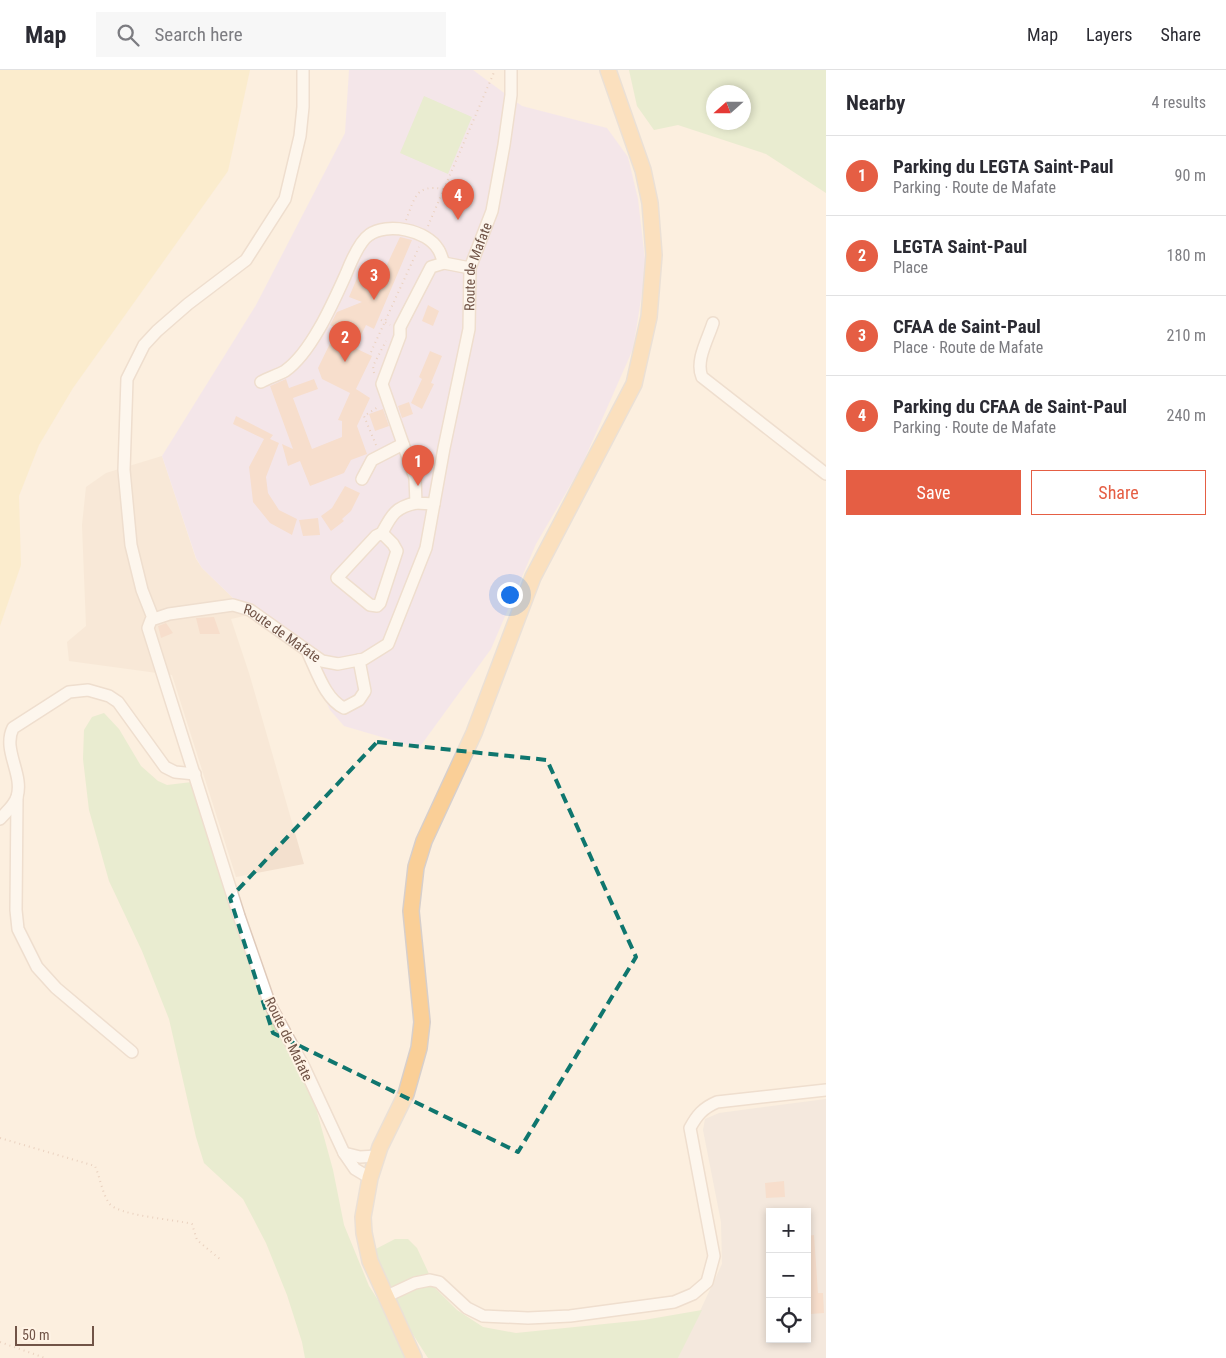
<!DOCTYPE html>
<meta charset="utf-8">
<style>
:root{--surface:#fff;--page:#f7f7f7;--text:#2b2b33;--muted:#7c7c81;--line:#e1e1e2;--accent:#e55e44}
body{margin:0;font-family:"Roboto Condensed",sans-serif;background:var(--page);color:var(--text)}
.controls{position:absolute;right:15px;bottom:15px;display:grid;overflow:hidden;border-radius:0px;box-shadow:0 2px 8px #0003}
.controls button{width:45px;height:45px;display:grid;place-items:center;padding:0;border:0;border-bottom:1px solid var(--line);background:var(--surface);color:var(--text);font:25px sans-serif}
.compass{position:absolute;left:706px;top:15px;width:45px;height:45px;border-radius:50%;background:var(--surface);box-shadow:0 2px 8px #0003;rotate:249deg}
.scale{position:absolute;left:15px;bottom:12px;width:79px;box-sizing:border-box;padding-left:5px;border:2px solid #715447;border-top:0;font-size:14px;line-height:18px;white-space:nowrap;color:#715447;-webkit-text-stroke:4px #fff3e5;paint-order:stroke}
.you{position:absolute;left:509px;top:524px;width:18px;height:18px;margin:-12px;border:4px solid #fff;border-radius:50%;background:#1a73e8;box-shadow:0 0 0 8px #1a73e833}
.badge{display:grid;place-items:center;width:32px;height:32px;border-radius:50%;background:var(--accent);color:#fff;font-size:16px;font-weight:700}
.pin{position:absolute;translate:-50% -41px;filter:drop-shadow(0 1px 2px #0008)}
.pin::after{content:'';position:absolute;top:26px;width:18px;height:15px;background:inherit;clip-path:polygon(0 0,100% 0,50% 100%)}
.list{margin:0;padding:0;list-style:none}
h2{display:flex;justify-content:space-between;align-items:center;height:65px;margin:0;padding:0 20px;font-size:21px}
h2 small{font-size:16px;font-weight:400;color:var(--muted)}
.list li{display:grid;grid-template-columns:32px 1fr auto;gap:15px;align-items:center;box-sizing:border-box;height:80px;padding:0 20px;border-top:1px solid var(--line)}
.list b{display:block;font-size:19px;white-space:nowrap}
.list p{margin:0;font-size:16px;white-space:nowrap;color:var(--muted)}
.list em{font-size:16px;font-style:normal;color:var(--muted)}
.actions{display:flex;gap:10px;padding:15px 20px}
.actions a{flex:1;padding:11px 0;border:1px solid var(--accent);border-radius:0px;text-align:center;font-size:18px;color:var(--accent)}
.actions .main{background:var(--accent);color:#fff}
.icon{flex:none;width:28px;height:28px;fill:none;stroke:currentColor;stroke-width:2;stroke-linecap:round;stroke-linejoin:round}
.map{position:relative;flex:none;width:826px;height:1288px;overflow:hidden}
header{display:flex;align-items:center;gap:30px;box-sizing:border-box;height:70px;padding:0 25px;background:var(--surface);border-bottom:1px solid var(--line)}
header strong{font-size:24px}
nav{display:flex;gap:28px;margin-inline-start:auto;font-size:18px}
.search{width:350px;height:45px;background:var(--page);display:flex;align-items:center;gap:12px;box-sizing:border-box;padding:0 18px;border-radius:0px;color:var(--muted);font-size:19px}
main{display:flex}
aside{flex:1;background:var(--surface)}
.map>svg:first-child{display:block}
.residential{fill:#f3e0ce}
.industrial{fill:#eae1db;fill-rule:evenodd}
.education{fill:#ecdcf7}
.green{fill:#d2e8be;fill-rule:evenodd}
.sand{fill:#fbe8b9}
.building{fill:#f1cab7}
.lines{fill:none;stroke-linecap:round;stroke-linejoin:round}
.minor-casing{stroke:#dfcabb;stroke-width:14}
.major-casing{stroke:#d7cfcb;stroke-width:18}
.path{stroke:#d5ae9b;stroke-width:2;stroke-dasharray:1 4;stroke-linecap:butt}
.minor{stroke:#fff;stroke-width:11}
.major{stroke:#facf97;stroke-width:15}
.marked{fill:none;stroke:#0f766e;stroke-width:4;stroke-dasharray:10 6;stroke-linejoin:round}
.labels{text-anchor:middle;stroke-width:4;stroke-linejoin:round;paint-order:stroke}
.street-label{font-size:14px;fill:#715447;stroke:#fff3e5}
</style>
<header>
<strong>Map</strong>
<div class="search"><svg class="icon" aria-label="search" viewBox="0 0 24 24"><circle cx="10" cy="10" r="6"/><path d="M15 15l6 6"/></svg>Search here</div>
<nav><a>Map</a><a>Layers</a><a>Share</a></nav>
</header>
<main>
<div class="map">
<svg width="826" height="1288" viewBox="0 0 826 1288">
<rect width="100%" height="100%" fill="#fcefdf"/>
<!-- residential -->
<polygon class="residential" points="162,386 196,489 202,498 233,528 244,546 231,549 249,603 304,794 236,807 172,605 69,591 67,572 86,556 82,455 86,417 106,403"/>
<!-- industrial -->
<path class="industrial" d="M826,1029V1288H678L722,1194L721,1152L703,1060L705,1049L719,1043ZM770,1142H807V1269H770Z"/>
<!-- education -->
<polygon class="education" points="349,0 473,0 522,36 607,58 628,87 638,129 646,198 633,279 581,397 536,474 491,579 419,678 344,656 330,640 295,566 233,528 202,498 196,488 162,386 256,235 345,63"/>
<!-- green -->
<g class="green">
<path d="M629,0H826V123L766,84L678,55L654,60L637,36ZM744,22V52H714V22Z"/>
<polygon points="424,26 472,47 448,104 400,83"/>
<polygon points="104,643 119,659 141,696 158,711 167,715 192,712 295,988 316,1038 333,1100 344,1155 369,1216 415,1288 305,1288 302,1272 287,1225 266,1173 243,1129 204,1093 196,1067 169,949 142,881 109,811 89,740 83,689 84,660 92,647"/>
<polygon points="395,1169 408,1169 417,1178 436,1219 457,1240 483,1257 516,1263 644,1250 702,1240 678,1288 428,1288 412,1263 372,1181"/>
</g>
<!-- sand -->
<polygon class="sand" points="0,0 250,0 228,101 73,318 39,375 19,426 21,495 0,556"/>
<!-- building -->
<g class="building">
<polygon points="400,167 412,170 374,259 366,255 355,278 372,286 356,319 370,328 357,356 367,384 351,390 344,403 310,416 300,391 288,396 282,374 293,379 270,316 286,309 289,318 314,309 318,319 293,328 312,379 342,367 342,351 338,350 350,323 322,309 318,298 337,259 330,255 337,242 362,232 349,227 363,194 383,203"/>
<polygon points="428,235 439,241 433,256 422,251"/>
<polygon points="430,281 442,286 431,313 434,314 422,339 411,333 422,309 419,307"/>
<polygon points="409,332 413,344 402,348 398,336"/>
<polygon points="383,339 389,356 375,361 369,344"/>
<polygon points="236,346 273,365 270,369 279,373 266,407 268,423 279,440 297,449 292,465 270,453 253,432 249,397 264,369 233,354"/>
<polygon points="345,416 360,423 351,441 342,449 344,451 331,461 321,446 332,438"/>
<polygon points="318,448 320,465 303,466 299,450"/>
<polygon points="214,547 220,564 200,564 196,548"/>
<polygon points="166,553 173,563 161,568 158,556"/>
<polygon points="784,1111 785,1127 766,1128 765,1113"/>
<polygon points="814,1165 818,1223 823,1223 824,1243 811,1244 807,1166"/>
</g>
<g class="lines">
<defs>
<g id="minor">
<path d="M713,253C708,269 695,291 702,307L826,404"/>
<path d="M261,312C268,308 278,305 285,301C311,283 333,233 346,204C350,194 360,171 369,165C387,152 427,160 438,179C441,183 442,189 444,193"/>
<polyline points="362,409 372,390 403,374"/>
<polyline points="434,434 416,433 415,408 382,314 400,266 400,257 431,197 444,193 470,198"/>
<path d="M382,463L393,474L397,481L380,533L377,536L370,535L337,508L376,466L382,463C391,446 395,437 416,433"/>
<polyline points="153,548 142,520 131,475 124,400 127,309 144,275 157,261 188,234 246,190 285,129 300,66 303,37 303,0"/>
<path d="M308,583C317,601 325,629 344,638L359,630L365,621L359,590"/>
<polyline points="17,727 16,840 18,859 37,897 56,918 132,982"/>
<path d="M0,749C6,742 14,736 17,727C24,704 2,680 13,658L69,622L88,620L109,626L118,632L165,697L175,702L195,704"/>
<polyline points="344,1083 360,1087 377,1086"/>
<path id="s1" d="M370,1108L355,1099L344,1083L304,997L270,935L239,846L148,558L151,550L169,544L233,535L250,540L322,591L338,594L364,589L388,574L426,478L444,378L469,259L470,198L492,141L504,75L511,25V0"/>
<path d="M385,1227L415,1213L430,1210L439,1212L467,1238L483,1246L528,1248L570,1246L674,1232L693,1224L707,1212L714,1186L690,1058C697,1045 703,1038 717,1032L826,1020"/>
</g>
<polyline id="major" points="414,1288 370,1191 364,1163 363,1147 370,1108 380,1077 406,1024 419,978 422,952 411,841 416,797 424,771 474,663 533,507 634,314 649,247 654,185 650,133 643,100 608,0"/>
</defs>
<!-- minor casing -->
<use href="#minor" class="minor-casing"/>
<!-- major casing -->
<use href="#major" class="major-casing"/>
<!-- path -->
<g class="path">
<path d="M406,150C415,128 415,114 444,119"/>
<polyline points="428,156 495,0"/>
<polyline points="381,250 390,255"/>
<polyline points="371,282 419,177"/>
<polyline points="374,303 373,296 386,271"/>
<polyline points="376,375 364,346 378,337"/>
<path d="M0,1068L95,1096C100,1107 102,1123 109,1133C118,1146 173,1149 192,1154L197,1170L221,1190"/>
<polyline points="0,1272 45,1288"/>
</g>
<!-- minor -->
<use href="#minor" class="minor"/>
<!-- major -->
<use href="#major" class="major"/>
</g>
<!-- marked area -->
<path d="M0 0H826V1288H0ZM377,672L547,690L636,887L518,1082L273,963L230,828Z" fill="#fcefdf" fill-opacity=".55" fill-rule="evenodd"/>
<path class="marked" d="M377,672L547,690L636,887L518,1082L273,963L230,828Z"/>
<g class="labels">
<!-- street labels -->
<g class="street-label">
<text dy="5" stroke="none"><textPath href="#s1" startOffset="1258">Route de Mafate</textPath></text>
<text dy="5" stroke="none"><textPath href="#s1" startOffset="748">Route de Mafate</textPath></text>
<text transform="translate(289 969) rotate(64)" y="5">Route de Mafate</text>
</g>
</g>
</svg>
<div class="controls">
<button>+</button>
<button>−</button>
<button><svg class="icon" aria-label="locate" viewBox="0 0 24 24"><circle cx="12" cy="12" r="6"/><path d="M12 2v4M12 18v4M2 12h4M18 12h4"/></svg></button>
</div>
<svg class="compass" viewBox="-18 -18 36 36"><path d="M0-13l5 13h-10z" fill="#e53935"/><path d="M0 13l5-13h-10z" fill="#7c7c81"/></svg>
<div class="scale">50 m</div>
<div class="you"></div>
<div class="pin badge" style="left:418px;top:416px">1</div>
<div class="pin badge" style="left:345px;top:292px">2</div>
<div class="pin badge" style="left:374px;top:230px">3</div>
<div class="pin badge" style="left:458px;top:150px">4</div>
</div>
<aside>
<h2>Nearby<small>4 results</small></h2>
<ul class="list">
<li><span class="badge">1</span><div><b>Parking du LEGTA Saint-Paul</b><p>Parking · Route de Mafate</p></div><em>90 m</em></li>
<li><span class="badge">2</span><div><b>LEGTA Saint-Paul</b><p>Place</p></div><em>180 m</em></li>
<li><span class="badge">3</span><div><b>CFAA de Saint-Paul</b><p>Place · Route de Mafate</p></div><em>210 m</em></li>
<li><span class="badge">4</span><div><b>Parking du CFAA de Saint-Paul</b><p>Parking · Route de Mafate</p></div><em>240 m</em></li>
</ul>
<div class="actions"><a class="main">Save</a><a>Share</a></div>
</aside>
</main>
